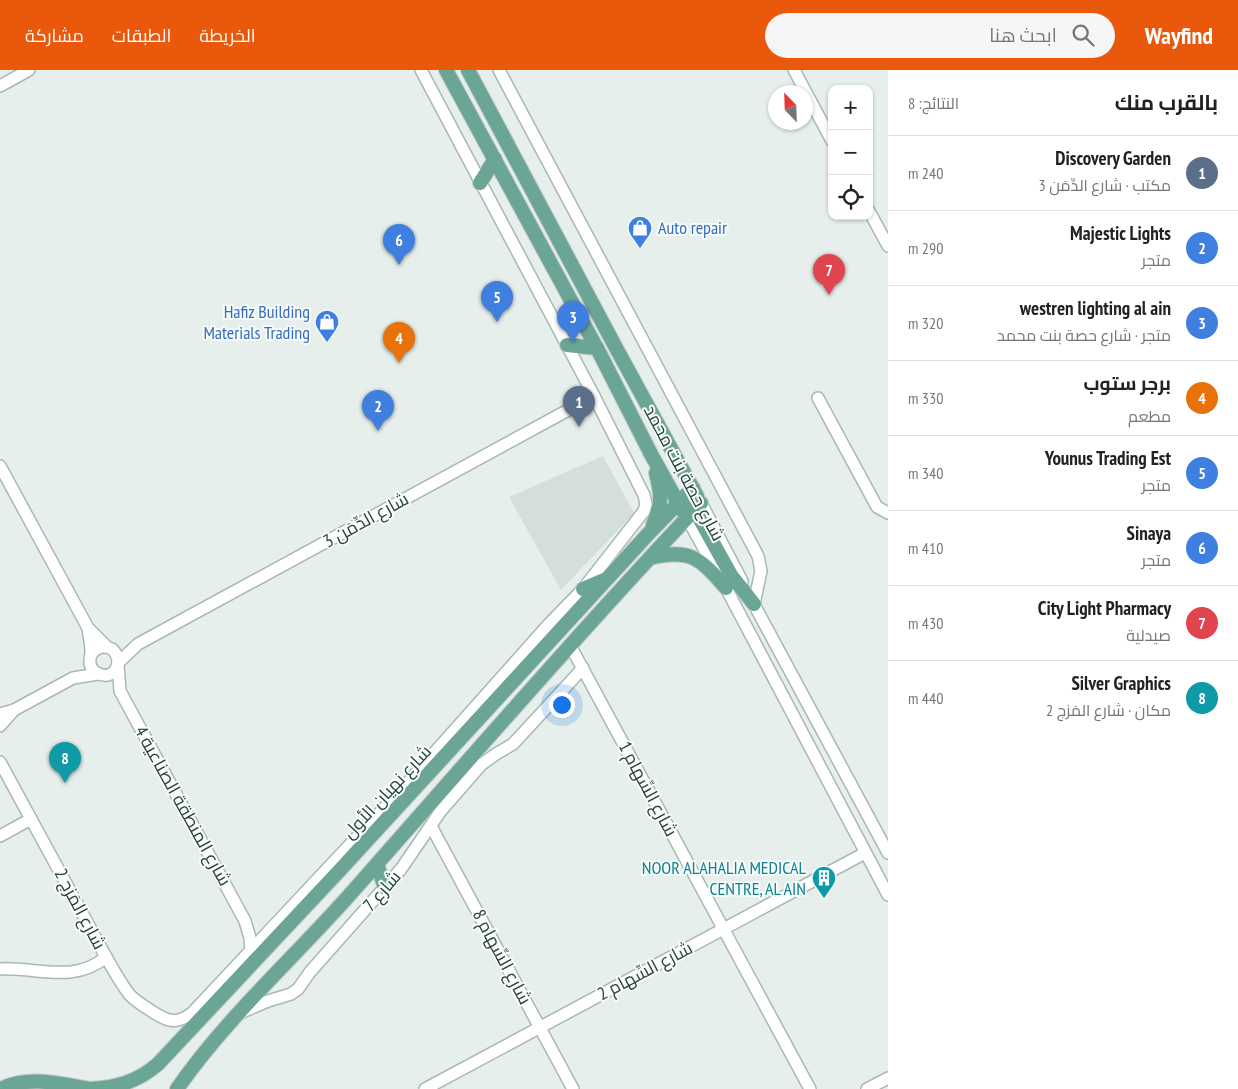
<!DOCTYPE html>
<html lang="ar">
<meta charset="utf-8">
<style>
:root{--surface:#fff;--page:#f6f6f6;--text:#222;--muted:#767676;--line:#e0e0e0;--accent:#ea580c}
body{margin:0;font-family:"PT Sans Narrow",Cairo,sans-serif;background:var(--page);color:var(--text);direction:rtl}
.controls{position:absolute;right:15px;top:15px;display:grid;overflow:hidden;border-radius:10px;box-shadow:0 1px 4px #0004}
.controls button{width:45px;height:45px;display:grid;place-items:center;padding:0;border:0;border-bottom:1px solid var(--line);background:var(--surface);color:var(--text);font:25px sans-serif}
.compass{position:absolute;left:768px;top:15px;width:45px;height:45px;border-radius:50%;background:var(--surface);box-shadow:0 1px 4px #0004;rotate:337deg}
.you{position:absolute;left:561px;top:634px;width:18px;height:18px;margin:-12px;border:4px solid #fff;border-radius:50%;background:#1a73e8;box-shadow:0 0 0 8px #1a73e833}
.badge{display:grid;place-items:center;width:32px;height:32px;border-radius:50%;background:var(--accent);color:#fff;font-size:16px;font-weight:700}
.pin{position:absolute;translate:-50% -41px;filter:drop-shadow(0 1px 2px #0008)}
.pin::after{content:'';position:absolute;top:26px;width:18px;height:15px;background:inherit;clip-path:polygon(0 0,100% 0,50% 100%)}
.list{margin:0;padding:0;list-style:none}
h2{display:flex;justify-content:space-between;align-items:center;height:65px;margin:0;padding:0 20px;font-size:21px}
h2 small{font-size:16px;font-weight:400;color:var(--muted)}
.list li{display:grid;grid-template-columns:32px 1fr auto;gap:15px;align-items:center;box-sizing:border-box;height:75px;padding:0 20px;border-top:1px solid var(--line)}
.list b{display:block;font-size:19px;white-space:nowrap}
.list p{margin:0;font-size:16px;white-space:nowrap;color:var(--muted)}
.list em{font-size:16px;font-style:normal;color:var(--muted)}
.icon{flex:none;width:28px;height:28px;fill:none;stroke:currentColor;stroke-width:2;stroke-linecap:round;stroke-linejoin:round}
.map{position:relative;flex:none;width:888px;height:1019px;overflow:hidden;direction:ltr}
header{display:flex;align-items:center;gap:30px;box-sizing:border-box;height:70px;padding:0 25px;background:var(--accent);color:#fff}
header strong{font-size:24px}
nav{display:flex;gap:28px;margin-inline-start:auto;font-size:18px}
.search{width:350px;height:45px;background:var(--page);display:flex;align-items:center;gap:12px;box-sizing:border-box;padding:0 18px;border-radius:28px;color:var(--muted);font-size:19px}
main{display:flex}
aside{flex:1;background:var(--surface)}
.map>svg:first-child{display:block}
.built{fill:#d4dfda}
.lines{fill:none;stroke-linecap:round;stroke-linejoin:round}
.minor-casing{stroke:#a8b8b2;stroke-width:14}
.major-casing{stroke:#c2cac8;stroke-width:16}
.minor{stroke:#fff;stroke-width:11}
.major{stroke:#6aa596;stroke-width:14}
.labels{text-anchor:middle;stroke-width:4;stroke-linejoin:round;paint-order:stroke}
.shop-label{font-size:18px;fill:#366cbe;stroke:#f7fbf9;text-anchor:start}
.street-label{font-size:18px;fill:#24423a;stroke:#f7fbf9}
.culture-label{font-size:18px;fill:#0d838f;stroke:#f7fbf9;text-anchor:end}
</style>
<header>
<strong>Wayfind</strong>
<div class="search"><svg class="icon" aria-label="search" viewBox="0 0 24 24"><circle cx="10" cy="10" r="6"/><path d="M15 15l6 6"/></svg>ابحث هنا</div>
<nav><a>الخريطة</a><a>الطبقات</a><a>مشاركة</a></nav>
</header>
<main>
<aside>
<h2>بالقرب منك<small>النتائج: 8</small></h2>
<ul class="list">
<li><span class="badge" style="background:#5c6f8a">1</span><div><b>Discovery Garden</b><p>مكتب · شارع الدِّمَن 3</p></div><em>240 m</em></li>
<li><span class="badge" style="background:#3f7fe0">2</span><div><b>Majestic Lights</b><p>متجر</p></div><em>290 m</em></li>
<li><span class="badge" style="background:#3f7fe0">3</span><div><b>westren lighting al ain</b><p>متجر · شارع حصة بنت محمد</p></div><em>320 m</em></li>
<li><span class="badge" style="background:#e8710a">4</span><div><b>برجر ستوب</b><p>مطعم</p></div><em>330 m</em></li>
<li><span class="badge" style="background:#3f7fe0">5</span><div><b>Younus Trading Est</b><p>متجر</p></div><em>340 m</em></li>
<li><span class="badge" style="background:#3f7fe0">6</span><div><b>Sinaya</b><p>متجر</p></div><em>410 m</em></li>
<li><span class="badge" style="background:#e0444e">7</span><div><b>City Light Pharmacy</b><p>صيدلية</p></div><em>430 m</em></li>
<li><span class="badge" style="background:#0f9aa8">8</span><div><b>Silver Graphics</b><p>مكان · شارع المَزج 2</p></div><em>440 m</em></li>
</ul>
</aside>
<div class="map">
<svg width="888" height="1019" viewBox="0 0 888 1019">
<rect width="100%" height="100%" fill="#e6efeb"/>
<!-- built -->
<polygon class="built" points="603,386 634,443 561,520 509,427"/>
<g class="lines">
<defs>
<g id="minor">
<polyline points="499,0 758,486 761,501 754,534"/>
<polyline points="794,0 832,71"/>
<polyline points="0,16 29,0"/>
<polyline points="869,141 888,176"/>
<polyline points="818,328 877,437 888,443"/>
<polyline points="0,396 88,558 107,577"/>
<polyline points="701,433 742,511"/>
<polyline points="687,448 726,518 888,825"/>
<polyline points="750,527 888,783"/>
<path d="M88,558C89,566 91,574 91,582C91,586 89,590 90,594C91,598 94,602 97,603C113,612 126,592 112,579C104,575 96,577 91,585"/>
<polyline points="571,577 810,1019"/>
<polyline points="118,593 138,574 594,326"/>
<polyline points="118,595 120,621 245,851 250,868 251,880"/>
<polyline points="0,644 14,640 73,608 98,604"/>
<polyline points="0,656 14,640"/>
<path d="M0,692L106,887C113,899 120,912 129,924C134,930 141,934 147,938C164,950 176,957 193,942L402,719L549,554L583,519L644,441L646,434L644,425L594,326L421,0"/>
<polyline points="431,756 573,1019"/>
<polyline points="0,766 31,749"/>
<path d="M0,899C38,897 74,914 106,887"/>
<polyline points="240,943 268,931 291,924 298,919 310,902 401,799 440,742 482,694 496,684 513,674 583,598"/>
<polyline points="425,1019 865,783"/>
<polyline points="867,1019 888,1008"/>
</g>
<g id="major">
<polyline points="446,0 600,284 652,386 682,440"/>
<polyline points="468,0 615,276 697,426"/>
<polyline points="480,113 495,89"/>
<polyline points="567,275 597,278"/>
<polyline points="688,436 697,444 731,505 754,534"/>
<path d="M653,455C662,432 662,427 656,403"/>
<path d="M650,488C690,478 700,488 726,518"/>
<polyline points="583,519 604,510"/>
<polyline points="377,794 385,818"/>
<path d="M1,1019C28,1005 61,1014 90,1019"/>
<path d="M89,1019C116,1018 137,1012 158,994L339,801L650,462L693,418"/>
<path d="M177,1019C226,948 296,886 353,821C468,691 582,559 701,433"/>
</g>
</defs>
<!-- minor casing -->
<use href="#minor" class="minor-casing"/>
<!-- major casing -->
<use href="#major" class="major-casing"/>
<!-- minor -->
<use href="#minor" class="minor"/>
<!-- major -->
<use href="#major" class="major"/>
</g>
<!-- icons -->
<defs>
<symbol id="shop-pin" viewBox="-11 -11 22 30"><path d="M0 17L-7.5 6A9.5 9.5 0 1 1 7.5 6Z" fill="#3f7fe0" stroke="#f7fbf9"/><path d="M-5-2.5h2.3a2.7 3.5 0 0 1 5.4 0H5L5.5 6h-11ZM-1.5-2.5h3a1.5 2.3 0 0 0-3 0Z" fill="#fff"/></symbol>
<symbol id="building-pin" viewBox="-11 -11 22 30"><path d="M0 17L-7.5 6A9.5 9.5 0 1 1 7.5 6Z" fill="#0f9aa8" stroke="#f7fbf9"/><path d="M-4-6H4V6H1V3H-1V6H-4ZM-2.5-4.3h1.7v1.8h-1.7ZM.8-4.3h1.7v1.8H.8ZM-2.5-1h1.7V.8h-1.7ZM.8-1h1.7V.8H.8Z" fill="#fff"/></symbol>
</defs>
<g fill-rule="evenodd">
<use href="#shop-pin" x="626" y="144" width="28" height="38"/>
<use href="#shop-pin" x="313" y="238" width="28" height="38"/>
<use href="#building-pin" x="810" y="794" width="28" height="38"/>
</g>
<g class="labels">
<!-- shop labels -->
<g class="shop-label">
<text x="658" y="164">Auto repair</text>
<text x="310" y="248" text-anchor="end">Hafiz Building<tspan x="310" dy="21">Materials Trading</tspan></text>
</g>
<!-- street labels -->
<g class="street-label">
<text transform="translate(684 403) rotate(62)" y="6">شارع حصة بنت محمد</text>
<text transform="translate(366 450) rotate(-29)" y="6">شارع الدِّمَن 3</text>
<text transform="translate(648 719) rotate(62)" y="6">شارع السِّهام 1</text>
<text transform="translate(387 722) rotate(-47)" y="6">شارع نهيان الأول</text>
<text transform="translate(183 736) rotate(61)" y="6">شارع المنطقة الصناعية 4</text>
<text transform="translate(382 821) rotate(-49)" y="6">شارع 7</text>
<text transform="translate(80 839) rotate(62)" y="6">شارع المَزج 2</text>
<text transform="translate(502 887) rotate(62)" y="6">شارع السِّهام 8</text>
<text transform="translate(645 901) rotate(-28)" y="6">شارع السِّهام 2</text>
</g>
<!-- culture labels -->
<g class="culture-label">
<text x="806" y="804">NOOR ALAHALIA MEDICAL<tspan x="806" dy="21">CENTRE, AL AIN</tspan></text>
</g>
</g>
</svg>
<div class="controls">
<button>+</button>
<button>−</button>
<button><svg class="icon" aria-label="locate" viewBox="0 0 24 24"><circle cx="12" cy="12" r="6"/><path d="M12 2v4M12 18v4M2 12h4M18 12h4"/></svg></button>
</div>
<svg class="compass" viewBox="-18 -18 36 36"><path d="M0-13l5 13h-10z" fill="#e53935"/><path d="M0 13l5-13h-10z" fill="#767676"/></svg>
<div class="you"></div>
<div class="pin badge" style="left:579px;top:357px;background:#5c6f8a">1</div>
<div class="pin badge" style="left:378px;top:361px;background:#3f7fe0">2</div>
<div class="pin badge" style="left:573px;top:272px;background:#3f7fe0">3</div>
<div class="pin badge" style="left:399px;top:293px;background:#e8710a">4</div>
<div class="pin badge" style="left:497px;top:252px;background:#3f7fe0">5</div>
<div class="pin badge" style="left:399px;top:195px;background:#3f7fe0">6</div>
<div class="pin badge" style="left:829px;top:225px;background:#e0444e">7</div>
<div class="pin badge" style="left:65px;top:713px;background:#0f9aa8">8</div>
</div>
</main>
